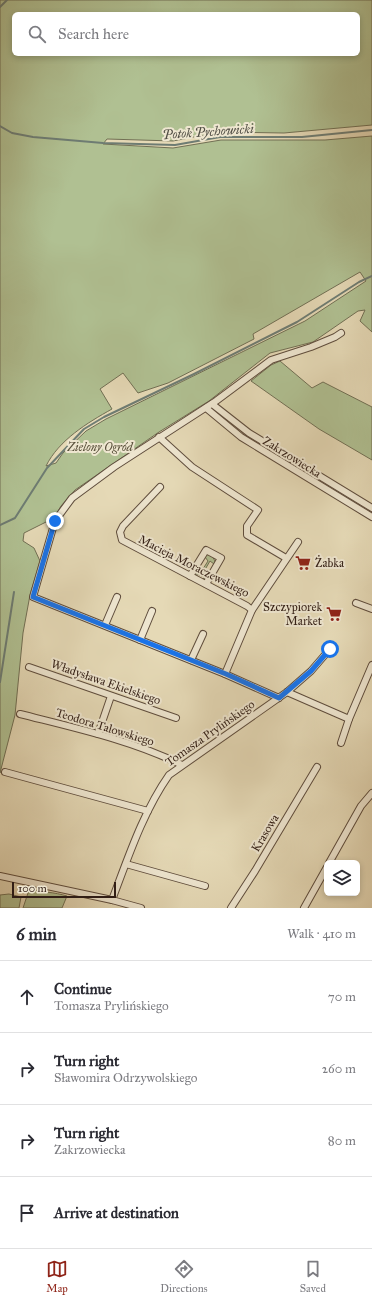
<!DOCTYPE html>
<meta charset="utf-8">
<style>
:root{--surface:#fff;--page:#f2f2f3;--text:#2b2b33;--muted:#7c7c81;--line:#e1e1e2;--accent:#8f2418}
body{margin:0;font-family:"IM FELL Great Primer",serif;background:var(--page);color:var(--text)}
.controls{position:absolute;right:12px;bottom:12px;display:grid;overflow:hidden;border-radius:6px;box-shadow:0 2px 6px #0003}
.controls button{width:36px;height:36px;display:grid;place-items:center;padding:0;border:0;border-bottom:1px solid var(--line);background:var(--surface);color:var(--text);font:20px sans-serif}
.scale{position:absolute;left:12px;bottom:10px;width:104px;box-sizing:border-box;padding-left:4px;border:2px solid #321e15;border-top:0;font-size:11px;line-height:14px;white-space:nowrap;color:#321e15;-webkit-text-stroke:3px #eee6d0;paint-order:stroke}
.stop{position:absolute;width:12px;height:12px;margin:-9px;border:3px solid #1a73e8;border-radius:50%;background:#fff}
.stop.end{background:#1a73e8;border-color:#fff;box-shadow:0 1px 4px #0008}
.list{margin:0;padding:0;list-style:none}
h2{display:flex;justify-content:space-between;align-items:center;height:52px;margin:0;padding:0 16px;font-size:17px}
h2 small{font-size:13px;font-weight:400;color:var(--muted)}
.list li{display:grid;grid-template-columns:26px 1fr auto;gap:12px;align-items:center;box-sizing:border-box;height:72px;padding:0 16px;border-top:1px solid var(--line)}
.list b{display:block;font-size:15px;white-space:nowrap}
.list p{margin:0;font-size:13px;white-space:nowrap;color:var(--muted)}
.list em{font-size:13px;font-style:normal;color:var(--muted)}
.icon{flex:none;width:22px;height:22px;fill:none;stroke:currentColor;stroke-width:2;stroke-linecap:round;stroke-linejoin:round}
.map{position:relative;flex:none;width:372px;height:908px;overflow:hidden}
.search{position:absolute;background:var(--surface);box-shadow:0 2px 6px #0003;left:12px;right:12px;top:12px;height:44px;display:flex;align-items:center;gap:10px;box-sizing:border-box;padding:0 14px;border-radius:6px;color:var(--muted);font-size:15px}
.sheet{height:340px;background:var(--surface)}
nav{display:flex;justify-content:space-around;align-items:center;box-sizing:border-box;height:56px;border-top:1px solid var(--line);background:var(--surface);font-size:11px;color:var(--muted)}
nav a{display:grid;justify-items:center;gap:2px}
nav .on{color:var(--accent)}
.map>svg:first-child{display:block}
.green{fill:#b0c092;stroke:#716f54;fill-rule:evenodd}
.lines{fill:none;stroke-linecap:round;stroke-linejoin:round}
.stream{stroke:#6e7c73;stroke-width:2}
.street-casing{stroke:#5f4d3d;stroke-width:8}
.street{stroke:#eee6d0;stroke-width:6}
.route{stroke:#1a73e8;stroke-width:5}
.labels{text-anchor:middle;stroke-width:4;stroke-linejoin:round;paint-order:stroke}
.park-label{font-size:12px;font-style:italic;fill:#584f3a;stroke:#eee6d0}
.street-label{font-size:12px;fill:#321e15;stroke:#eee6d0}
.poi-label{font-size:12px;fill:#321e15;stroke:#eee6d0;text-anchor:start}
.water-label{font-size:13px;font-style:italic;fill:#504d44;stroke:#eee6d0}
</style>
<div class="map">
<svg width="372" height="908" viewBox="0 0 372 908">
<rect width="100%" height="100%" fill="#e5d9b6"/>
<filter id="stains"><feTurbulence type="fractalNoise" baseFrequency=".005" numOctaves="4"/><feColorMatrix values="0 0 0 0 .2 0 0 0 0 .09 0 0 0 0 .02 0 0 0 .5 -.17"/></filter>
<radialGradient id="worn" r=".72"><stop offset=".6" stop-color="#630" stop-opacity="0"/><stop offset="1" stop-color="#630" stop-opacity=".3"/></radialGradient>
<!-- green -->
<g class="green">
<path d="M0,0H372V125L284,133L219,132L173,141L107,139L103,144L173,148L221,140H325L372,136V332L360,321L365,310L358,311L313,342L270,353L209,401L159,432L75,490L61,506L54,518L24,533L23,541L34,548L40,561L30,595L23,633L15,715L0,773ZM14,14H358V54H14ZM360,272L366,281L305,321L106,419L86,431L63,453L56,463L46,466C59,440 87,423 112,409L100,389L123,373L138,393L168,383L254,339L253,334Z"/>
<polygon points="280,361 312,388 323,382 372,407 372,460 319,429 251,381 271,365"/>
<polygon points="207,554 212,556 215,561 214,564 210,561 203,573 207,577 203,580 204,577 197,574 197,576 195,574 196,570 201,572 208,561 205,557"/>
<path d="M29,890C42,892 54,892 67,896L62,908H23Z"/>
<polygon points="9,894 21,897 19,908 0,908 0,895"/>
</g>
<g class="lines">
<!-- stream -->
<g class="stream">
<polyline points="0,7 7,0"/>
<polyline points="0,126 12,133 33,137 103,143 175,145 220,137 302,137 372,130"/>
<polyline points="0,525 15,518 47,468 84,429 104,417 194,374 297,322 359,282 372,276"/>
<polyline points="0,682 14,592"/>
</g>
<defs>
<g id="street">
<polyline points="212,404 249,433 372,508"/>
<polyline points="206,408 241,437 372,517"/>
<polyline points="159,437 192,467 258,510 247,526 247,535 286,558"/>
<polyline points="160,487 123,526 120,532 122,540 247,606 252,610"/>
<polyline points="190,576 206,550 221,558 206,584"/>
<polyline points="356,603 372,609"/>
<polyline points="105,625 117,597"/>
<polyline points="140,640 152,611"/>
<polyline points="191,660 203,634"/>
<polyline points="29,667 176,718"/>
<polyline points="225,674 252,610 298,542"/>
<polyline points="287,692 349,719"/>
<polyline points="279,698 225,674 33,597 55,521 72,498 114,467 216,401 271,360 311,347 335,337 341,333"/>
<path d="M20,714C75,728 131,740 182,765"/>
<polyline points="98,734 111,696"/>
<polyline points="341,743 349,719 372,665"/>
<polyline points="5,772 148,811"/>
<polyline points="329,863 361,806 372,793"/>
<polyline points="126,864 205,886"/>
<polyline points="0,876 112,900 141,908"/>
<path d="M112,900C128,858 143,812 169,775L287,692L311,671L330,649"/>
<polyline points="231,908 255,871 317,767"/>
<polyline points="304,908 327,867"/>
</g>
</defs>
<!-- street casing -->
<use href="#street" class="street-casing"/>
<!-- street -->
<use href="#street" class="street"/>
</g>
<g class="lines">
<!-- route -->
<polyline class="route" points="55,521 33,597 226,674 279,698 311,671 330,649"/>
</g>
<!-- icons -->
<defs>
<symbol id="supermarket-bare" viewBox="-9 -9 18 18"><path d="M-6-5.5h2.5l.6 2H6L4.5 2H-2.5L-4.4-4H-6ZM-1.5 3.2a1.3 1.3 0 1 0 .1 0ZM3 3.2a1.3 1.3 0 1 0 .1 0Z" fill="#8f2418" stroke="#eee6d0" stroke-width="2.5" paint-order="stroke"/></symbol>
</defs>
<g fill-rule="evenodd">
<use href="#supermarket-bare" x="292" y="552" width="22" height="22"/>
<use href="#supermarket-bare" x="323" y="603" width="22" height="22"/>
</g>
<g class="labels">
<!-- park labels -->
<g class="park-label">
<text x="100" y="451">Zielony Ogród</text>
</g>
<!-- street labels -->
<g class="street-label">
<text transform="translate(292 457) rotate(32)" y="4">Zakrzowiecka</text>
<text transform="translate(194 566) rotate(27)" y="4">Macieja Moraczewskiego</text>
<text transform="translate(106 682) rotate(19)" y="4">Władysława Ekielskiego</text>
<text transform="translate(105 727) rotate(17)" y="4">Teodora Talowskiego</text>
<text transform="translate(210 733) rotate(-35)" y="4">Tomasza Prylińskiego</text>
<text transform="translate(265 833) rotate(-59)" y="4">Krasowa</text>
</g>
<!-- poi labels -->
<g class="poi-label">
<text x="315" y="567">Żabka</text>
<text x="322" y="611" text-anchor="end">Szczypiorek<tspan x="322" dy="14">Market</tspan></text>
</g>
<!-- water labels -->
<g class="water-label">
<text transform="translate(208 131) rotate(-4)" y="5">Potok Pychowicki</text>
</g>
</g>
<rect width="100%" height="100%" filter="url(#stains)"/>
<rect width="100%" height="100%" fill="url(#worn)"/>
</svg>
<div class="controls">
<button><svg class="icon" aria-label="layers" viewBox="0 0 24 24"><path d="M12 4l9 5-9 5-9-5zM3 14l9 5 9-5"/></svg></button>
</div>
<div class="scale">100 m</div>
<div class="stop" style="left:330px;top:649px"></div>
<div class="stop end" style="left:55px;top:521px"></div>
<div class="search"><svg class="icon" aria-label="search" viewBox="0 0 24 24"><circle cx="10" cy="10" r="6"/><path d="M15 15l6 6"/></svg>Search here</div>
</div>
<section class="sheet">
<h2>6 min<small>Walk · 410 m</small></h2>
<ul class="list">
<li><svg class="icon" aria-label="ahead" viewBox="0 0 24 24"><path d="M12 20V5M6 11l6-6 6 6"/></svg><div><b>Continue</b><p>Tomasza Prylińskiego</p></div><em>70 m</em></li>
<li><svg class="icon" aria-label="right" viewBox="0 0 24 24"><path d="M7 20v-9h11M14 6l5 5-5 5"/></svg><div><b>Turn right</b><p>Sławomira Odrzywolskiego</p></div><em>260 m</em></li>
<li><svg class="icon" aria-label="right" viewBox="0 0 24 24"><path d="M7 20v-9h11M14 6l5 5-5 5"/></svg><div><b>Turn right</b><p>Zakrzowiecka</p></div><em>80 m</em></li>
<li><svg class="icon" aria-label="arrive" viewBox="0 0 24 24"><path d="M6 21V4h12l-3 4 3 4H6"/></svg><div><b>Arrive at destination</b></div></li>
</ul>
</section>
<nav>
<a class="on"><svg class="icon" aria-label="map" viewBox="0 0 24 24"><path d="M3 6l6-2 6 2 6-2v14l-6 2-6-2-6 2zM9 4v14M15 6v14"/></svg>Map</a>
<a><svg class="icon" aria-label="directions" viewBox="0 0 24 24"><path d="M12 3l9 9-9 9-9-9zM9 14v-3h6M13 9l2 2-2 2"/></svg>Directions</a>
<a><svg class="icon" aria-label="saved" viewBox="0 0 24 24"><path d="M7 4h10v16l-5-4-5 4z"/></svg>Saved</a>
</nav>
